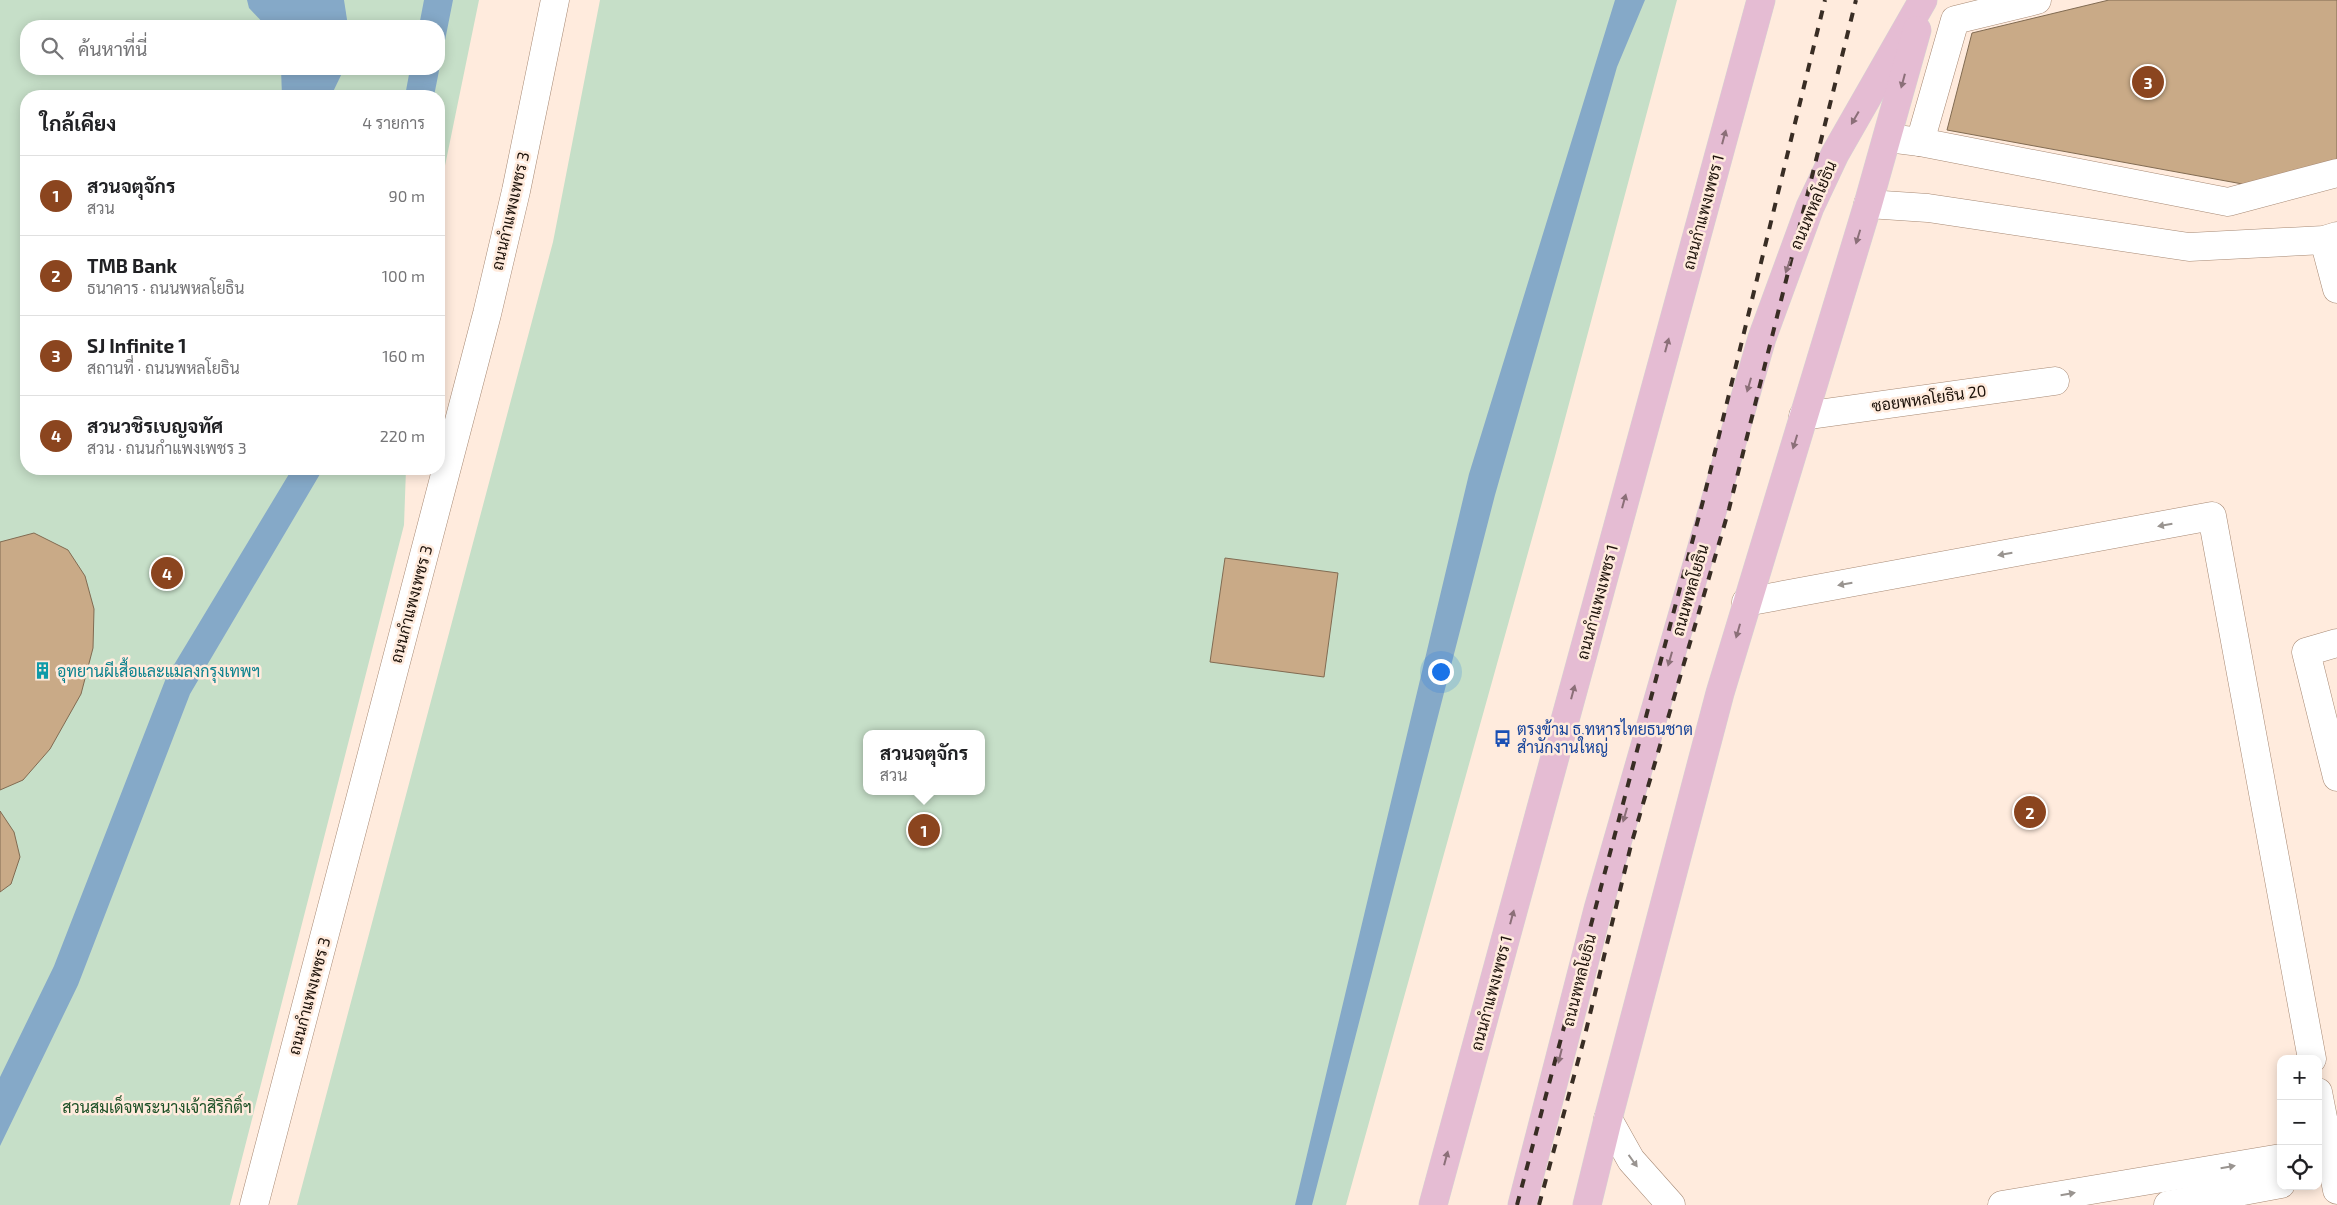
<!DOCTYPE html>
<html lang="th">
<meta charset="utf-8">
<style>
:root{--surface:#fff;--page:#f2f2f2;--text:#202124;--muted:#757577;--line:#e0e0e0;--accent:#8b451f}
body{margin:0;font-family:"Exo 2",Sarabun,sans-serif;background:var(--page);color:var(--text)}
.controls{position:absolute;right:15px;bottom:15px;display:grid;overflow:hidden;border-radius:10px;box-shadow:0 2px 12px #0003}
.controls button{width:45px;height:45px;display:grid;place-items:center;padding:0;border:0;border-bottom:1px solid var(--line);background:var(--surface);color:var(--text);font:25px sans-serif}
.you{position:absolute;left:1440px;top:671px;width:18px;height:18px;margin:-12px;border:4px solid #fff;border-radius:50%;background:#1a73e8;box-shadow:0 0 0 8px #1a73e833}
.badge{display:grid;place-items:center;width:32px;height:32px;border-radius:50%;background:var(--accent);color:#fff;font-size:16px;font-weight:700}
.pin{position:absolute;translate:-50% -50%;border:2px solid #fff;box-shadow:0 1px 5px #0006}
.popup{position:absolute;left:863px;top:730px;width:122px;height:65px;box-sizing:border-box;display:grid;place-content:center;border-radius:10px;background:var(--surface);filter:drop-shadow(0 1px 4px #0005);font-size:16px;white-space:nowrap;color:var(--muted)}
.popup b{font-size:19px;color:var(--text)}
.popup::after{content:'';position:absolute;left:50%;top:100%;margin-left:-10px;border:10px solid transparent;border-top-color:var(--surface)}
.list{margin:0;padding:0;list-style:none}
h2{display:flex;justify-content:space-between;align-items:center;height:65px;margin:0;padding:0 20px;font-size:21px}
h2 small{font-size:16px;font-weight:400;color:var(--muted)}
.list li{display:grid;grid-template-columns:32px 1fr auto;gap:15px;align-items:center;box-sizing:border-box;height:80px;padding:0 20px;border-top:1px solid var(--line)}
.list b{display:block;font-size:19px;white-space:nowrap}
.list p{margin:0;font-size:16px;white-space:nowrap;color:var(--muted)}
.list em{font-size:16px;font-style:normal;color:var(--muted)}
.icon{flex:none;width:28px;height:28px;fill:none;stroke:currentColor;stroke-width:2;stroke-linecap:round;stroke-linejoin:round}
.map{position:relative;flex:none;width:2337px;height:1205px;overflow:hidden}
.search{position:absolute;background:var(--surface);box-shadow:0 2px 12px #0003;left:20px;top:20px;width:425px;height:55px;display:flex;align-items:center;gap:12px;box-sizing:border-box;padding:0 18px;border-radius:20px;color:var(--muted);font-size:19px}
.panel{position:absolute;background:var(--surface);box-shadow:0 2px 12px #0003;left:20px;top:90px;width:425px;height:385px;border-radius:20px}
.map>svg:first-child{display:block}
.green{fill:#c6dfc8;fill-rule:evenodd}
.water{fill:#85a9c8}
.building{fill:#c9aa87;stroke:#816b52}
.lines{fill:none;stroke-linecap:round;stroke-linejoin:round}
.minor-casing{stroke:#a78974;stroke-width:29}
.major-casing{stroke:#d6d4d3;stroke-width:29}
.minor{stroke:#fff;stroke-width:28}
.major{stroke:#e5bcd3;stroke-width:28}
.rail{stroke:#392d24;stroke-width:4;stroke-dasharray:9 9;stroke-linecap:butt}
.oneway{fill:#8b6f78}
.oneway2{fill:#999490}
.labels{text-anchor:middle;stroke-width:5;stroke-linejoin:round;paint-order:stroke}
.street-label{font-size:16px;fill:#1c1109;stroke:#ffebdd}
.culture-label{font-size:16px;fill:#0d838f;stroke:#ffebdd;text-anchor:start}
.transit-label{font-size:16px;fill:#164399;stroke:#ffebdd;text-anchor:start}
.park-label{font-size:16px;fill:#1c5026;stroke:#ffebdd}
</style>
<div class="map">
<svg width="2337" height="1205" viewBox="0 0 2337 1205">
<rect width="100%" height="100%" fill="#ffebdd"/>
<!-- green -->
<g class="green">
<path d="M0,0H479L439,195V96H26V469H406L404,525L230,1205H0ZM26,26H439V69H26Z"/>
<path d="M600,0H1677L1555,456L1346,1205H297L553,242ZM866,734H982V791H866Z"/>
</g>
<!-- water -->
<g class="water">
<polygon points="247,0 344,0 348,26 266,26 249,8"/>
<polygon points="424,0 453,0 434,96 405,96 410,69 439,69 439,26 419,26"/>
<polygon points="1615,0 1645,0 1617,67 1495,495 1312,1205 1295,1205 1469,474"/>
<polygon points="281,69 344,69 331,96 282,96"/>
<polygon points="292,469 323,469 190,694 78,985 0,1146 0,1077 54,966 166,678"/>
</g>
<!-- building -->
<g class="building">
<polygon points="2109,0 2337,0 2337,162 2248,185 1947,130 1972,33"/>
<polygon points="34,533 68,550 85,576 94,609 93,648 81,694 50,749 23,780 0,790 0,542"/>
<polygon points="1225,558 1338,573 1324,677 1210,662"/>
<polygon points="0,811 14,832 20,857 11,884 0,892"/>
</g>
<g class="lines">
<defs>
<g id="minor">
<polyline points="1888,138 1920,142 2228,202 2337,173"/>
<polyline points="1920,142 1955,20 2037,0"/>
<polyline points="1868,204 1928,208 2189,247 2324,240 2337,236"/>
<polyline points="2324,240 2337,289"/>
<polyline points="1803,416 2055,381"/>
<polyline points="1746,602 2212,516 2312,1059"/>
<polyline points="2337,643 2306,652 2337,777"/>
<polyline points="2318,1092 2337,1190"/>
<polyline points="1608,1119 1631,1160 1671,1205"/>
<polyline points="254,1205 487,314 516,191 555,0"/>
<polyline points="2002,1205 2281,1158"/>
<polyline points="2168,1205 2281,1184"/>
</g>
<g id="major">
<polyline points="1433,1205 1761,0"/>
<polyline points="1522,1205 1598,909 1762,338 1810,207 1835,154 1923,0"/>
<polyline points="1587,1205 1608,1119 1720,693 1868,204 1917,30"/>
</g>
</defs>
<!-- minor casing -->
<use href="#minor" class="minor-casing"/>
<!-- major casing -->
<use href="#major" class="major-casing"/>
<!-- minor -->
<use href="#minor" class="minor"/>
<!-- major -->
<use href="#major" class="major"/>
<!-- rail -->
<g class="rail">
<polyline points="1517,1205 1703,501 1825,0"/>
<polyline points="1539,1205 1584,1039 1631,845 1729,509 1856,0"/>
</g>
</g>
<!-- one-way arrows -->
<defs><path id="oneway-solid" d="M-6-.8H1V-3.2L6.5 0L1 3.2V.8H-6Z" transform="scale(1.25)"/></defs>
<g class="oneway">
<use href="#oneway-solid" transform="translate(1903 81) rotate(105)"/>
<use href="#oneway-solid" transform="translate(1855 118) rotate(120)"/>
<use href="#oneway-solid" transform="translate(1724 137) rotate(-75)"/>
<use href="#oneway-solid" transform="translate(1858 237) rotate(107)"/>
<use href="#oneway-solid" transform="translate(1788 266) rotate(110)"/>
<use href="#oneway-solid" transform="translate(1667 345) rotate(-75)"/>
<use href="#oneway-solid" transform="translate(1749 385) rotate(106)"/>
<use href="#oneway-solid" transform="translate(1795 442) rotate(107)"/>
<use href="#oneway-solid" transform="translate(1624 501) rotate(-75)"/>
<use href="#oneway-solid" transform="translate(1738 631) rotate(106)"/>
<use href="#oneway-solid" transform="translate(1670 659) rotate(106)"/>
<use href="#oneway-solid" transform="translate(1573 692) rotate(-75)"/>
<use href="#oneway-solid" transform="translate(1625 815) rotate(106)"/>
<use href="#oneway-solid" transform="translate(1512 917) rotate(-75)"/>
<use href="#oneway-solid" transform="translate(1560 1056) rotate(104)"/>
<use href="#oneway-solid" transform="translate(1446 1158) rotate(-75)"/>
</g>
<g class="oneway2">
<use href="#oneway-solid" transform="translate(2165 525) rotate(170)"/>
<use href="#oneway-solid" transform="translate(2005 554) rotate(170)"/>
<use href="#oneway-solid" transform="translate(1845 584) rotate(170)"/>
<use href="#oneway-solid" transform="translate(1633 1161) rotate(54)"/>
<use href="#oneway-solid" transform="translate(2228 1167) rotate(-10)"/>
<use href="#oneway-solid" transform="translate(2068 1194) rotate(-10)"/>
</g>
<!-- icons -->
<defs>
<symbol id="building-bare" viewBox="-9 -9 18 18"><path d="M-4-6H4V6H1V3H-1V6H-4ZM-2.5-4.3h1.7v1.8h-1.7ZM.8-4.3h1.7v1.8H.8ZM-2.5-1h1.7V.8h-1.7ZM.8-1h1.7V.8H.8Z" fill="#0f9aa8" stroke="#ffebdd" stroke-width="2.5" paint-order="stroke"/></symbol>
<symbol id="bus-bare" viewBox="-9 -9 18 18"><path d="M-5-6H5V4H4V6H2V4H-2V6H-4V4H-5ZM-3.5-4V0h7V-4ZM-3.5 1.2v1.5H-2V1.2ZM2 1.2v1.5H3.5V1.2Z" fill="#1a4fb4" stroke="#ffebdd" stroke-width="2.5" paint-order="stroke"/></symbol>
</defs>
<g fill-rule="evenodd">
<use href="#building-bare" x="30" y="658" width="25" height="25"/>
<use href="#bus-bare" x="1490" y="726" width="25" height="25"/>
</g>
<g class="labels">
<!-- street labels -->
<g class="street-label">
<text transform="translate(1813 205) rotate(-67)" y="6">ถนนพหลโยธิน</text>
<text transform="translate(510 211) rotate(-77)" y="6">ถนนกำแพงเพชร 3</text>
<text transform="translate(1703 212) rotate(-75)" y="6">ถนนกำแพงเพชร 1</text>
<text transform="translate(1929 398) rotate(-8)" y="6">ซอยพหลโยธิน 20</text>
<text transform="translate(1690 590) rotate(-74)" y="6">ถนนพหลโยธิน</text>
<text transform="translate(1597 602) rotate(-75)" y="6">ถนนกำแพงเพชร 1</text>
<text transform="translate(411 604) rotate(-75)" y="6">ถนนกำแพงเพชร 3</text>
<text transform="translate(1579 980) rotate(-76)" y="6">ถนนพหลโยธิน</text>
<text transform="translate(1491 993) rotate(-75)" y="6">ถนนกำแพงเพชร 1</text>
<text transform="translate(309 996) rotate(-75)" y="6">ถนนกำแพงเพชร 3</text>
</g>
<!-- culture labels -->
<g class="culture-label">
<text x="57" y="677">อุทยานผีเสื้อและแมลงกรุงเทพฯ</text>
</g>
<!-- transit labels -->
<g class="transit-label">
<text x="1517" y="735">ตรงข้าม ธ.ทหารไทยธนชาต<tspan x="1517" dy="18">สำนักงานใหญ่</tspan></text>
</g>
<!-- park labels -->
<g class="park-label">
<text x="157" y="1113">สวนสมเด็จพระนางเจ้าสิริกิติ์ฯ</text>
</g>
</g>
</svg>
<div class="controls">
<button>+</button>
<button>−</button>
<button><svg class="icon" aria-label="locate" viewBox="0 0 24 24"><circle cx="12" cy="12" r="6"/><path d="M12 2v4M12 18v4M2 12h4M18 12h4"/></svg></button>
</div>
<div class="you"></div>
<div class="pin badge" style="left:924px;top:830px">1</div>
<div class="popup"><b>สวนจตุจักร</b>สวน</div>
<div class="pin badge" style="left:2030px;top:812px">2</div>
<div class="pin badge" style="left:2148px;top:82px">3</div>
<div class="pin badge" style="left:167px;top:573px">4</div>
<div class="search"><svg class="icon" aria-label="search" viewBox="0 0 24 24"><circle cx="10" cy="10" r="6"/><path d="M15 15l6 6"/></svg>ค้นหาที่นี่</div>
<section class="panel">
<h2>ใกล้เคียง<small>4 รายการ</small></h2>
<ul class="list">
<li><span class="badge">1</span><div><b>สวนจตุจักร</b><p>สวน</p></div><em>90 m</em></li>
<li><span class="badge">2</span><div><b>TMB Bank</b><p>ธนาคาร · ถนนพหลโยธิน</p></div><em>100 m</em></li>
<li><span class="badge">3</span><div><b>SJ Infinite 1</b><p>สถานที่ · ถนนพหลโยธิน</p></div><em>160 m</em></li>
<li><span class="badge">4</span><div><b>สวนวชิรเบญจทัศ</b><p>สวน · ถนนกำแพงเพชร 3</p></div><em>220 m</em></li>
</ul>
</section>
</div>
